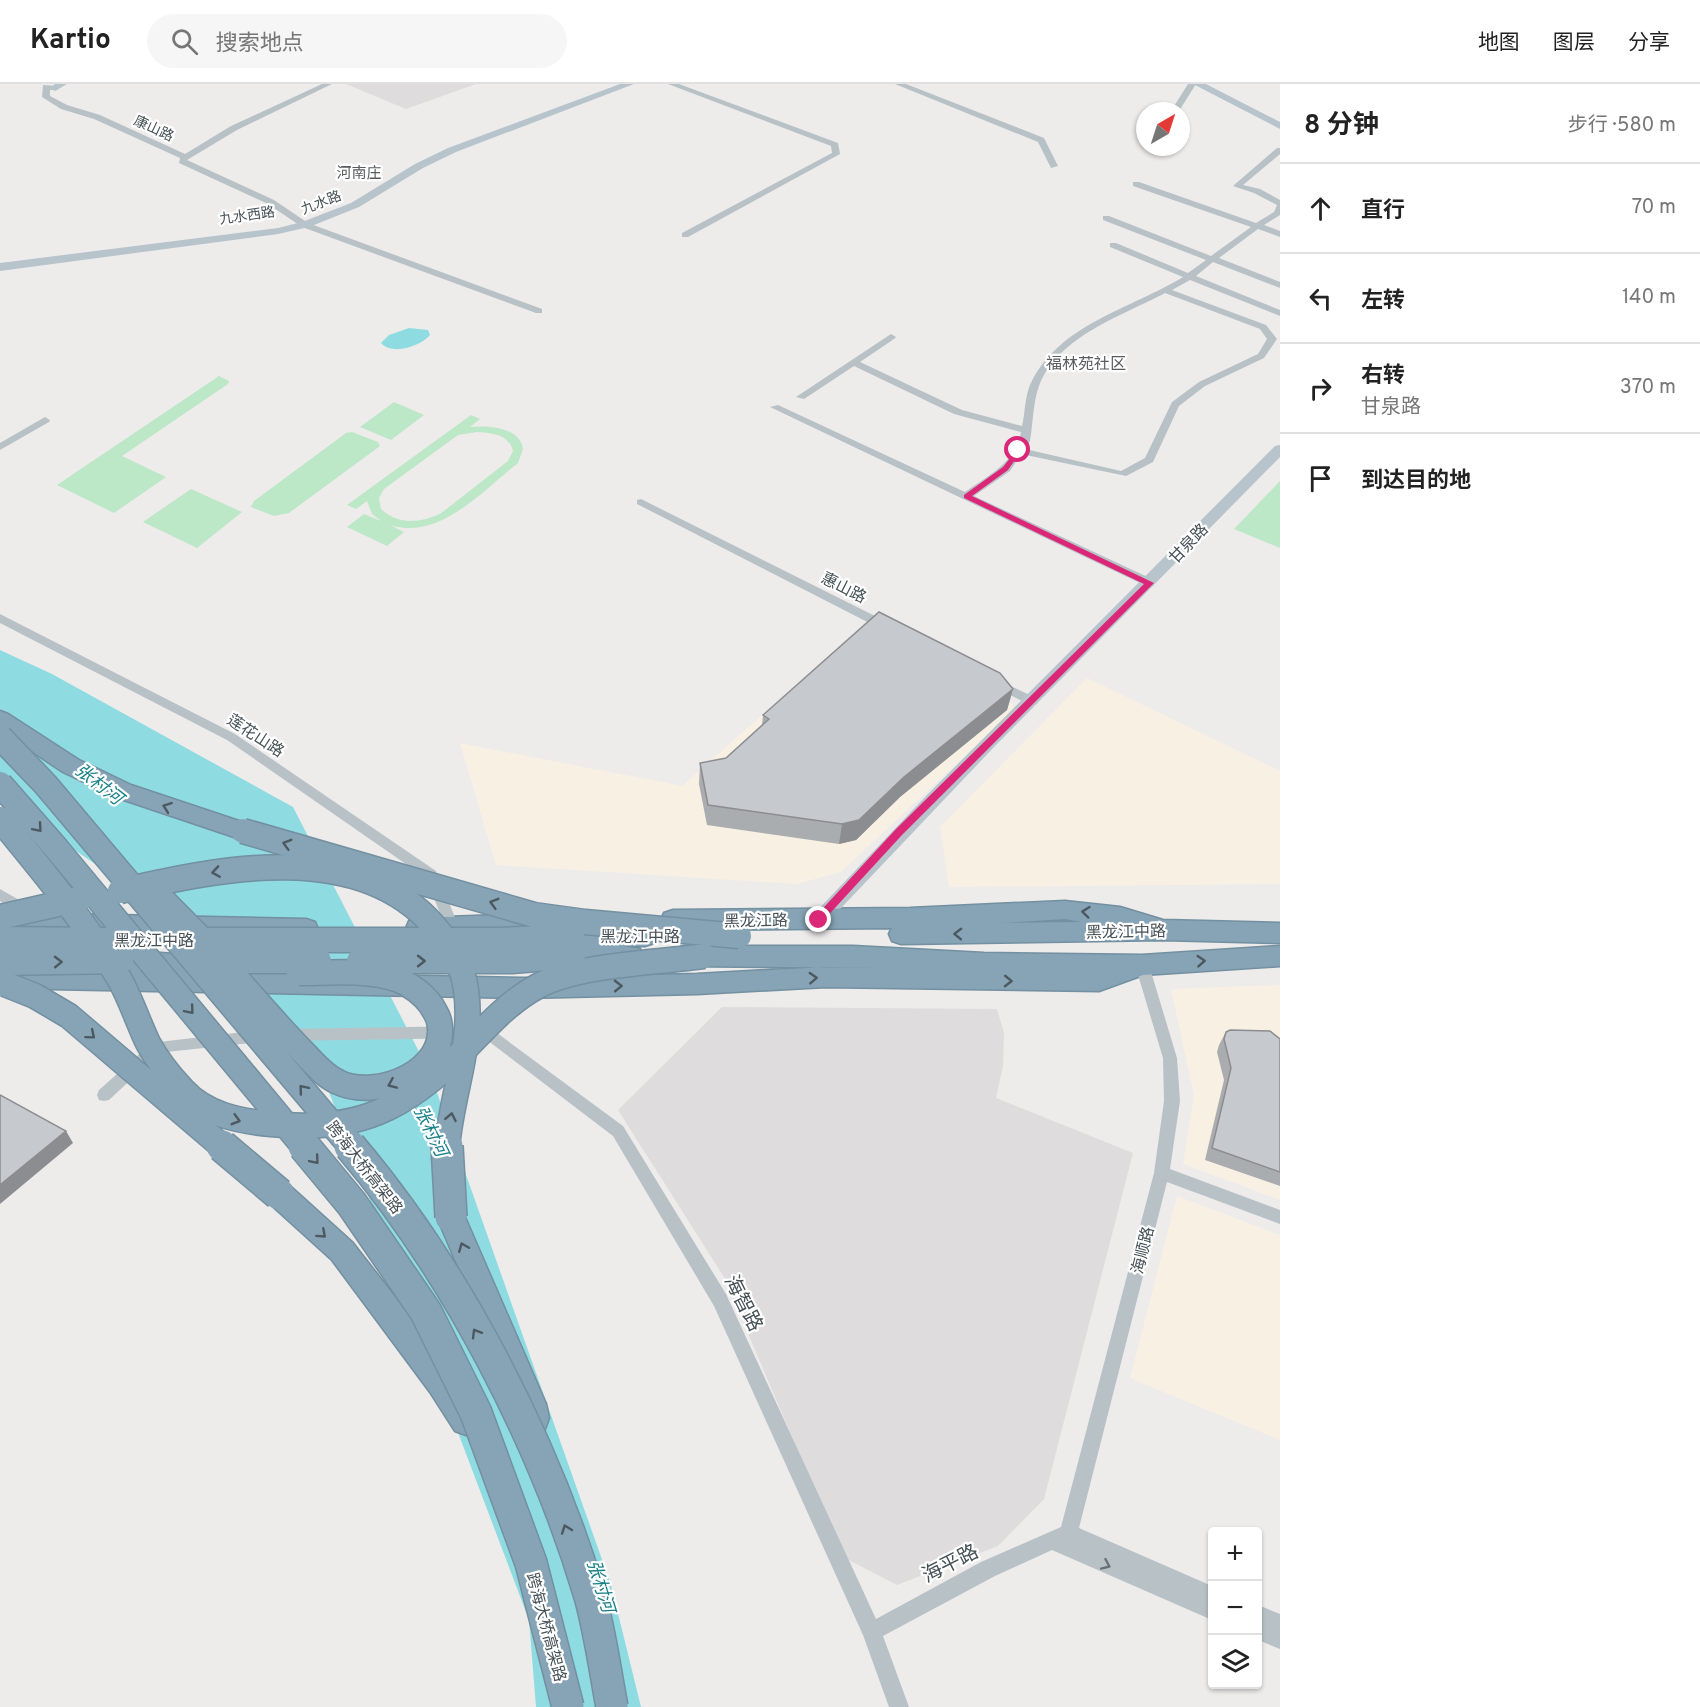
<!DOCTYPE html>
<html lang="zh">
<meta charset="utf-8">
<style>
:root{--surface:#fff;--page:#f6f6f6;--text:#222;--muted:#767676;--line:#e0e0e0}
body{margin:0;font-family:Overpass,"Noto Sans SC",sans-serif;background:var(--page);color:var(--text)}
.controls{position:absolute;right:18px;bottom:18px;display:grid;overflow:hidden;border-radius:6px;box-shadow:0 2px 4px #0004}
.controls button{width:54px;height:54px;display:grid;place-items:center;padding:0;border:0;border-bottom:2px solid var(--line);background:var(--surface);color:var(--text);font:30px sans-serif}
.compass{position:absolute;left:1136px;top:18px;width:54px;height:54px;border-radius:50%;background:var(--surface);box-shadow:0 2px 4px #0004;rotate:39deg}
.stop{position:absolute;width:18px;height:18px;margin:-14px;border:4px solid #db2777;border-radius:50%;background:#fff}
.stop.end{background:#db2777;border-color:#fff;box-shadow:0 2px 6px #0008}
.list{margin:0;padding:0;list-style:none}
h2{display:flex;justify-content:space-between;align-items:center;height:78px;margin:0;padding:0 24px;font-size:26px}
h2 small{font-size:20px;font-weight:400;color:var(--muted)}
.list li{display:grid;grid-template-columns:39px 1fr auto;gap:18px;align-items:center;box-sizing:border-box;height:90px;padding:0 24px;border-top:2px solid var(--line)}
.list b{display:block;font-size:22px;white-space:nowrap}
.list p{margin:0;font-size:20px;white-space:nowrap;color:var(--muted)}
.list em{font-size:20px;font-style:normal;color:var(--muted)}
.icon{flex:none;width:33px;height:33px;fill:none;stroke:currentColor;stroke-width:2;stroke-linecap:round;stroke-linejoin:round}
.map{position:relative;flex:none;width:1280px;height:1623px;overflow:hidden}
header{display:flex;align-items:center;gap:36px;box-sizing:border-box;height:84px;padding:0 30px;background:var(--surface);border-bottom:2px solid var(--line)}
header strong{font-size:28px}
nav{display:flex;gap:33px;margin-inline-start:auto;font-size:21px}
.search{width:420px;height:54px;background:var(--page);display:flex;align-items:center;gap:15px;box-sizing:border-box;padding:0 21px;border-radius:33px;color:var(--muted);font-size:22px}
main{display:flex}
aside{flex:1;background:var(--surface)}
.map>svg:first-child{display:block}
.commercial{fill:#f9f0e4}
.education{fill:#dfdcdd}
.green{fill:#bce8c7;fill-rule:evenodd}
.water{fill:#8edce1}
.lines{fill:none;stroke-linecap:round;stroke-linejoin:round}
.highway-casing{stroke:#7390a1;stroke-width:3}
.street{fill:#b8c2c6;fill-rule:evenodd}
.secondary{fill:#b8c4cc;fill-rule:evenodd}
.highway{fill:#87a4b6;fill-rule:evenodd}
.highway-bridge-far1-casing{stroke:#7390a1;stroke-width:27;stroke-linecap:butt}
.highway-bridge-casing{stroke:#7390a1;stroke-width:34;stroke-linecap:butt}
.highway-bridge-far1{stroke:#87a4b6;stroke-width:24}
.highway-bridge{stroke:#87a4b6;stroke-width:31}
.wall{fill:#aaadb0}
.shaded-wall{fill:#8b8d90}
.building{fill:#c6c9cd;stroke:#8b8d90;stroke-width:1.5}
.oneway{stroke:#4c5960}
.oneway2{stroke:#687378}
.route{fill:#db2777}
.labels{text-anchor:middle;stroke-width:4.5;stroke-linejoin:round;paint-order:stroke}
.far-street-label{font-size:14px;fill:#465156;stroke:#fff}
.far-neighbourhood-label{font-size:15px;fill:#595d5f;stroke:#fff}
.far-quarter-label{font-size:16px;fill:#595d5f;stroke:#fff}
.street-label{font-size:16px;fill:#465156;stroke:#fff}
.water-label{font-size:18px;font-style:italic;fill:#198188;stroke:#fff}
.near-street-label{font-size:20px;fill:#465156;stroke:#fff}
</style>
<header>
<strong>Kartio</strong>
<div class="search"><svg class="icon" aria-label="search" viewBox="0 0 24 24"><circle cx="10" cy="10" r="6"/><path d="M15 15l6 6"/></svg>搜索地点</div>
<nav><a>地图</a><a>图层</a><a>分享</a></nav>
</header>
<main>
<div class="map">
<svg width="1280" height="1623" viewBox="0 0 1280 1623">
<rect width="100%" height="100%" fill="#eeebeb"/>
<!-- commercial -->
<g class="commercial">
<polygon points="867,538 1003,608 1015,625 841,788 797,800 496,781 460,659 682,702"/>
<polygon points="1087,594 1280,687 1280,800 949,803 940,743"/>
<polygon points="1280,901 1280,1116 1183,1080 1194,1011 1171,905"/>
<polygon points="1177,1112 1280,1151 1280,1356 1130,1294"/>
</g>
<!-- education -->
<g class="education">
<polygon points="346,0 476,0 406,25"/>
<polygon points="722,923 997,925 1004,949 1003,982 996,1014 1133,1069 1044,1415 998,1462 897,1501 843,1473 724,1193 618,1026"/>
</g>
<!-- green -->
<g class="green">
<polygon points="219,292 229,297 228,300 122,372 166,393 114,429 57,401"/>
<polygon points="394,318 424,331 391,356 360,343"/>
<path d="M471,331L480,335L470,343C488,341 520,343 523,365L518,379C482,407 439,457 390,441L404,448L387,462L347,443L364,430L381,437L372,430L367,417L356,425L347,421ZM477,348C491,349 509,350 513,367L508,377L440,430C420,439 398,441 381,425L379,414L384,405L458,351Z"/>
<polygon points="352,348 378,358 380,362 289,429 274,432 251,423 254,417 346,349"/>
<polygon points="1280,397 1280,464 1234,445"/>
<polygon points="191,405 242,428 197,464 143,438"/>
</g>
<!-- water -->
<g class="water">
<path d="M409,244L428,246L430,251C421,262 392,272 381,259L389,251Z"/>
<polygon points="0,566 52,590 293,723 430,989 611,1501 641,1623 536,1623 529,1536 318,979 164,827 0,715"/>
</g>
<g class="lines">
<defs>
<g id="highway">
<polygon points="0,627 8,630 79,676 131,701 251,741 255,747 251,753 243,756 115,713 63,688 0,646"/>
<path d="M1065,817L1120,823L1163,836L1280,839V859L1163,856L901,860L892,857L889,850L892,844L673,846L664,843L661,836L664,829L673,826L910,824ZM1065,835L1081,838L1002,839Z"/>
<polygon points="555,829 564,832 567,839 564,846 555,849 418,854 409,851 406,844 409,837 418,834"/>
<polygon points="66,830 306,835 315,838 318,845 315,852 306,855 66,850 0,852 0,832"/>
<polygon points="645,842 654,845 657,852 654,859 645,862 623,862 640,865 643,872 640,879 631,882 573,882 564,879 561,872 564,865 571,863 563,860 560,853 563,846 572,843"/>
<polygon points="684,862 853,862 984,869 1142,871 1280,862 1280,882 1143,891 1099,907 826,903 697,910 523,914 0,904 0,884 132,886 125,884 122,877 125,870 134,867 213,873 222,876 225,883 223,888 523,894 697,890 826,883 885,884 684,882 675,879 672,872 675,865"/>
<polygon points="279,1097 289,1101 352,1158 452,1286 481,1336 477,1347 466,1351 455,1347 430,1308 332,1176 269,1119 265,1110 269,1101"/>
<polygon points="451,1120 461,1124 546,1320 549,1334 545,1345 534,1349 523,1345 516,1320 437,1133 441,1124"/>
</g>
</defs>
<!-- highway casing -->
<use href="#highway" class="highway-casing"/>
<!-- street -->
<g class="street">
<polygon points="322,0 332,0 237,46 187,76 274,116 308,139 542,225 542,229 536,229 302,143 268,120 179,79 180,74 94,35 61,25 42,13 43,1 58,2 58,6 50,6 50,12 67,21 100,31 185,70 231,42"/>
<polygon points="668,0 679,0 838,59 840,70 688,153 682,153 682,149 832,69 831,62"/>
<polygon points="895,0 906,0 1044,54 1058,82 1051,84 1038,58"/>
<polygon points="1188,0 1196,0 1179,27 1171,27"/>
<path d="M1277,64H1280V70L1243,101L1260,105L1280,116V131L1264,141L1280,147V153L1258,145L1219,174L1280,198V204L1213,178L1196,192L1280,226V232L1190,196L1172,206L1266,241L1277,255L1264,274L1205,302L1179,322L1153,378L1126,392L1021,370L1010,387L974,412L1154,496V502H1146L770,323L778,321L965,408C988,392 1017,377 1021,348L954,330L854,282L804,315L796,313L891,250L896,253L894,255L860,278L962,326L1022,342C1025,329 1025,312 1030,301C1058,240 1131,225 1183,193L1110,163V159H1116L1188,189L1206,176L1103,136V132H1109L1211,172L1251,143L1133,102V98H1139L1256,139L1274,128L1277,121L1254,109L1233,102ZM1165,209L1260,245L1267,255L1258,270L1199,298L1172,318L1145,374L1121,387L1025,365L1030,357C1033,340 1033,318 1039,302C1058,252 1122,232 1165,209Z"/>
<polygon points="45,333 50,336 49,338 0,366 0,359"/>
<polygon points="641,415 889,539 891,542 889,545 881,545 637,420 637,416"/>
<polygon points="0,530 235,650 436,787 461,848 459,852 449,852 426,794 227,656 0,539"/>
<polygon points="996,595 1036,614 1038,617 1036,620 1028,620 992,602 990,599 992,596"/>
<polygon points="0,805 21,817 26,832 24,836 14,836 10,824 0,817"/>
<polygon points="1142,875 1147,877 1149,881 1177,974 1180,1017 1170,1085 1280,1126 1280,1140 1167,1098 1079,1444 1212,1502 1212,1536 1052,1466 995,1492 883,1552 909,1623 889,1623 863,1551 714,1222 613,1052 479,950 473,954 285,957 280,955 278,951 280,947 285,945 471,942 473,937 478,935 623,1042 726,1210 876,1535 981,1478 1061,1443 1154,1089 1164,1017 1163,974 1135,881 1137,877"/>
<polygon points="260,946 265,948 267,952 265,956 260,958 166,968 154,974 109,1016 104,1017 99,1016 97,1011 99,1006 144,966 159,958"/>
<polygon points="1258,1521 1280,1530 1280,1565 1258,1556"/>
</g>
<!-- secondary -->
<g class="secondary">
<polygon points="55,0 67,0 55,7 50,4"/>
<polygon points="620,0 634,0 456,68 423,84 359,123 309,143 278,150 0,187 0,179 278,144 302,138 351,119 415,80 448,64"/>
<polygon points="1193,0 1206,0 1280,38 1280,45"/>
<polygon points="1280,361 1280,373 995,662 825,841 819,843 813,841 810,836 813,831 926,712 1275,362"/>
</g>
<!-- highway -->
<use href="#highway" class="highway"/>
<defs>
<g id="highway-bridge-far1">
<polyline points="0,653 46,701 352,1064"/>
<polyline points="0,700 57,765 305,1064"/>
<path d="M0,735C42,786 86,839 120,896C131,916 138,938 148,959C157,976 170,992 183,1006C206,1031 239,1037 271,1040C357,1049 406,1025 466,964C488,941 510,917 538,902C579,880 657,879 704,872"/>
<polyline points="243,747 534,831 585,838 739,852"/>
<path d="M120,807C218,785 358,754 434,842C450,860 463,882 466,906C474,959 451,1011 447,1064"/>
<path d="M161,814C182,836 204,857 224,880C250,910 276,940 304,969C314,979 324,992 338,998C376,1017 450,987 439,937C438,932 434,926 431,921C424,911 411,901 399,896C368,885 332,889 299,889"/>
<polyline points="0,833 80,815"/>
<polyline points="0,855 104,856"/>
<polyline points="193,856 497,856 572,853"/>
<polyline points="212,877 319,877"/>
<polyline points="359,877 512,877 573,872"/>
<polyline points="0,879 121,877"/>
<polyline points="5,900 35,912 69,932 224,1064"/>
</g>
<g id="highway-bridge">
<polyline points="222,1062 279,1110"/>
<polyline points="304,1062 352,1120 426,1228 476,1329 531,1479 568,1623"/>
<path d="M350,1062C456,1187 543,1355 590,1512C600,1548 605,1586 612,1623"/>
<polyline points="447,1062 451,1133"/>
</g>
</defs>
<!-- highway-bridge-far1 casing -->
<use href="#highway-bridge-far1" class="highway-bridge-far1-casing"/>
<!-- highway-bridge casing -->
<use href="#highway-bridge" class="highway-bridge-casing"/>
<!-- highway-bridge-far1 -->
<use href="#highway-bridge-far1" class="highway-bridge-far1"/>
<!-- highway-bridge -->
<use href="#highway-bridge" class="highway-bridge"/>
</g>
<!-- wall -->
<g class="wall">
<polygon points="1013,605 1007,626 900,713 856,756 839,760 707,741 699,700 700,679 726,674 762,641 763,631"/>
<polygon points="1226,948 1280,955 1280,1102 1205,1076 1224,996 1217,968 1219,961"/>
</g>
<!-- shaded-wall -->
<g class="shaded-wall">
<polygon points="1013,605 1007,626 900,713 856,756 839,760 842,740 904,693"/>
<polygon points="66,1047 73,1059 0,1120 0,1101"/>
</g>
<!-- building -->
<g class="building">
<polygon points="879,528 1000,589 1013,605 904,693 859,736 842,740 708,721 700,679 726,674 769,635 763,631"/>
<polygon points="1230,946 1270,947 1280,955 1280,1088 1212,1064 1231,984 1224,955 1226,948"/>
<polygon points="0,1011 66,1047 0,1101"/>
</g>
<!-- one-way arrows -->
<defs><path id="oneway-chevron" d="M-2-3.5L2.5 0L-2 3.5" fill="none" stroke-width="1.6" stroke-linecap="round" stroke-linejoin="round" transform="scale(1.5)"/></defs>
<g class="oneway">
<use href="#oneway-chevron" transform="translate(167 723) rotate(-160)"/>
<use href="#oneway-chevron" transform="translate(38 744) rotate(49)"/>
<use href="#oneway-chevron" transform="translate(287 760) rotate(-164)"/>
<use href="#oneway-chevron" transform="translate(216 788) rotate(171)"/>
<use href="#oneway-chevron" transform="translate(494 819) rotate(-164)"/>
<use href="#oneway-chevron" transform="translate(1086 828) rotate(-174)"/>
<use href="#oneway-chevron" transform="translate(958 850) rotate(-179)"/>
<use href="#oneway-chevron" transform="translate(421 877)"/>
<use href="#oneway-chevron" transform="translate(1201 877) rotate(-4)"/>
<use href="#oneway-chevron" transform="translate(58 878) rotate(-1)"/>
<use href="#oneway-chevron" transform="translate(813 894) rotate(-3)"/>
<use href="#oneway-chevron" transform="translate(1008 897) rotate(1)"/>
<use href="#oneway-chevron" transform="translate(618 902) rotate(-1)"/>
<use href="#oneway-chevron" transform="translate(190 926) rotate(50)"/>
<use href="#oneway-chevron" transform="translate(91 951) rotate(40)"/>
<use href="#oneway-chevron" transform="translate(392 1000) rotate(157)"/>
<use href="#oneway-chevron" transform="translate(303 1005) rotate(-130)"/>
<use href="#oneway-chevron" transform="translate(451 1033) rotate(-79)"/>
<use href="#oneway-chevron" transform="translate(236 1036) rotate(16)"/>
<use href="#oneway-chevron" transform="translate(315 1076) rotate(50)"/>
<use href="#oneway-chevron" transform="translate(322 1150) rotate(42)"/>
<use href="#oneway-chevron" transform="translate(463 1163) rotate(-112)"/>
<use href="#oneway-chevron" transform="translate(476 1249) rotate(-121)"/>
<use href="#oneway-chevron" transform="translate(566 1445) rotate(-110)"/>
</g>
<use class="oneway2" href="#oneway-chevron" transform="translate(1106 1481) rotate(24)"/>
<!-- route -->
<polygon class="route" points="1018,364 1022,366 1008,386 972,412 1154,499 902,751 822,838 815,838 815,833 895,746 1144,500 964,414 964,411 1003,383"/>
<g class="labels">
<!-- far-street labels -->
<g class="far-street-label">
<text transform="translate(154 44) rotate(25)" y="5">康山路</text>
<text transform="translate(321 118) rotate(-21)" y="5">九水路</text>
<text transform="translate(247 131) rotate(-8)" y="5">九水西路</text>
</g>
<!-- far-neighbourhood labels -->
<g class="far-neighbourhood-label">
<text x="359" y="94">河南庄</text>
</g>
<!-- far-quarter labels -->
<g class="far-quarter-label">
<text x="1086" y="285">福林苑社区</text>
</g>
<!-- street labels -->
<g class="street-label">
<text transform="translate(1188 459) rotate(-46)" y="6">甘泉路</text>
<text transform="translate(844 503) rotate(27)" y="6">惠山路</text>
<text transform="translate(256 651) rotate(33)" y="6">莲花山路</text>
<text transform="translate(756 836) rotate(-1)" y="6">黑龙江路</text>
<text transform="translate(1126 847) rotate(-1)" y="6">黑龙江中路</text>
<text x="640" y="858">黑龙江中路</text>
<text x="154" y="862">黑龙江中路</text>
<text transform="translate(365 1083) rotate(52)" y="6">跨海大桥高架路</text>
<text transform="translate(1142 1166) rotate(-76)" y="6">海顺路</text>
<text transform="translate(547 1543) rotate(75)" y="6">跨海大桥高架路</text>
</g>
<!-- water labels -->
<g class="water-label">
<text transform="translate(99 700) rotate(38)" y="6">张村河</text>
<text transform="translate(431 1047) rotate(64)" y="6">张村河</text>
<text transform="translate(601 1502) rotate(73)" y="6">张村河</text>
</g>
<!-- near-street labels -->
<g class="near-street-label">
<text transform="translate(744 1219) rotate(63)" y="7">海智路</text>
<text transform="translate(950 1479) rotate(-27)" y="7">海平路</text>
</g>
</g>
</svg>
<div class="controls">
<button>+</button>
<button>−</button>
<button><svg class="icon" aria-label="layers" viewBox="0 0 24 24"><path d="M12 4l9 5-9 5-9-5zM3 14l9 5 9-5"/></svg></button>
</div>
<svg class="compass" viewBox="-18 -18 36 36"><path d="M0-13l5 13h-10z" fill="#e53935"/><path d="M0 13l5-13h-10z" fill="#767676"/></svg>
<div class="stop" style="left:1018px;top:366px"></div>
<div class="stop end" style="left:819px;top:836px"></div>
</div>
<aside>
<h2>8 分钟<small>步行 · 580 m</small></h2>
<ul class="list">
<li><svg class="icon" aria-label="ahead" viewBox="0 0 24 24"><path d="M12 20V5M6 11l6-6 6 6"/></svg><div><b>直行</b></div><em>70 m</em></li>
<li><svg class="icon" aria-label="left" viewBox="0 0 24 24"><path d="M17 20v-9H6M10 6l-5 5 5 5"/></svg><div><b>左转</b></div><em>140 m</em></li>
<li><svg class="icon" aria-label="right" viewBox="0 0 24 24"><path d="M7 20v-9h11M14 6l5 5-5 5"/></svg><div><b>右转</b><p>甘泉路</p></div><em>370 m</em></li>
<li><svg class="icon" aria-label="arrive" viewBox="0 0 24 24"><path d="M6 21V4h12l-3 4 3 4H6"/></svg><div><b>到达目的地</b></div></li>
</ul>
</aside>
</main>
